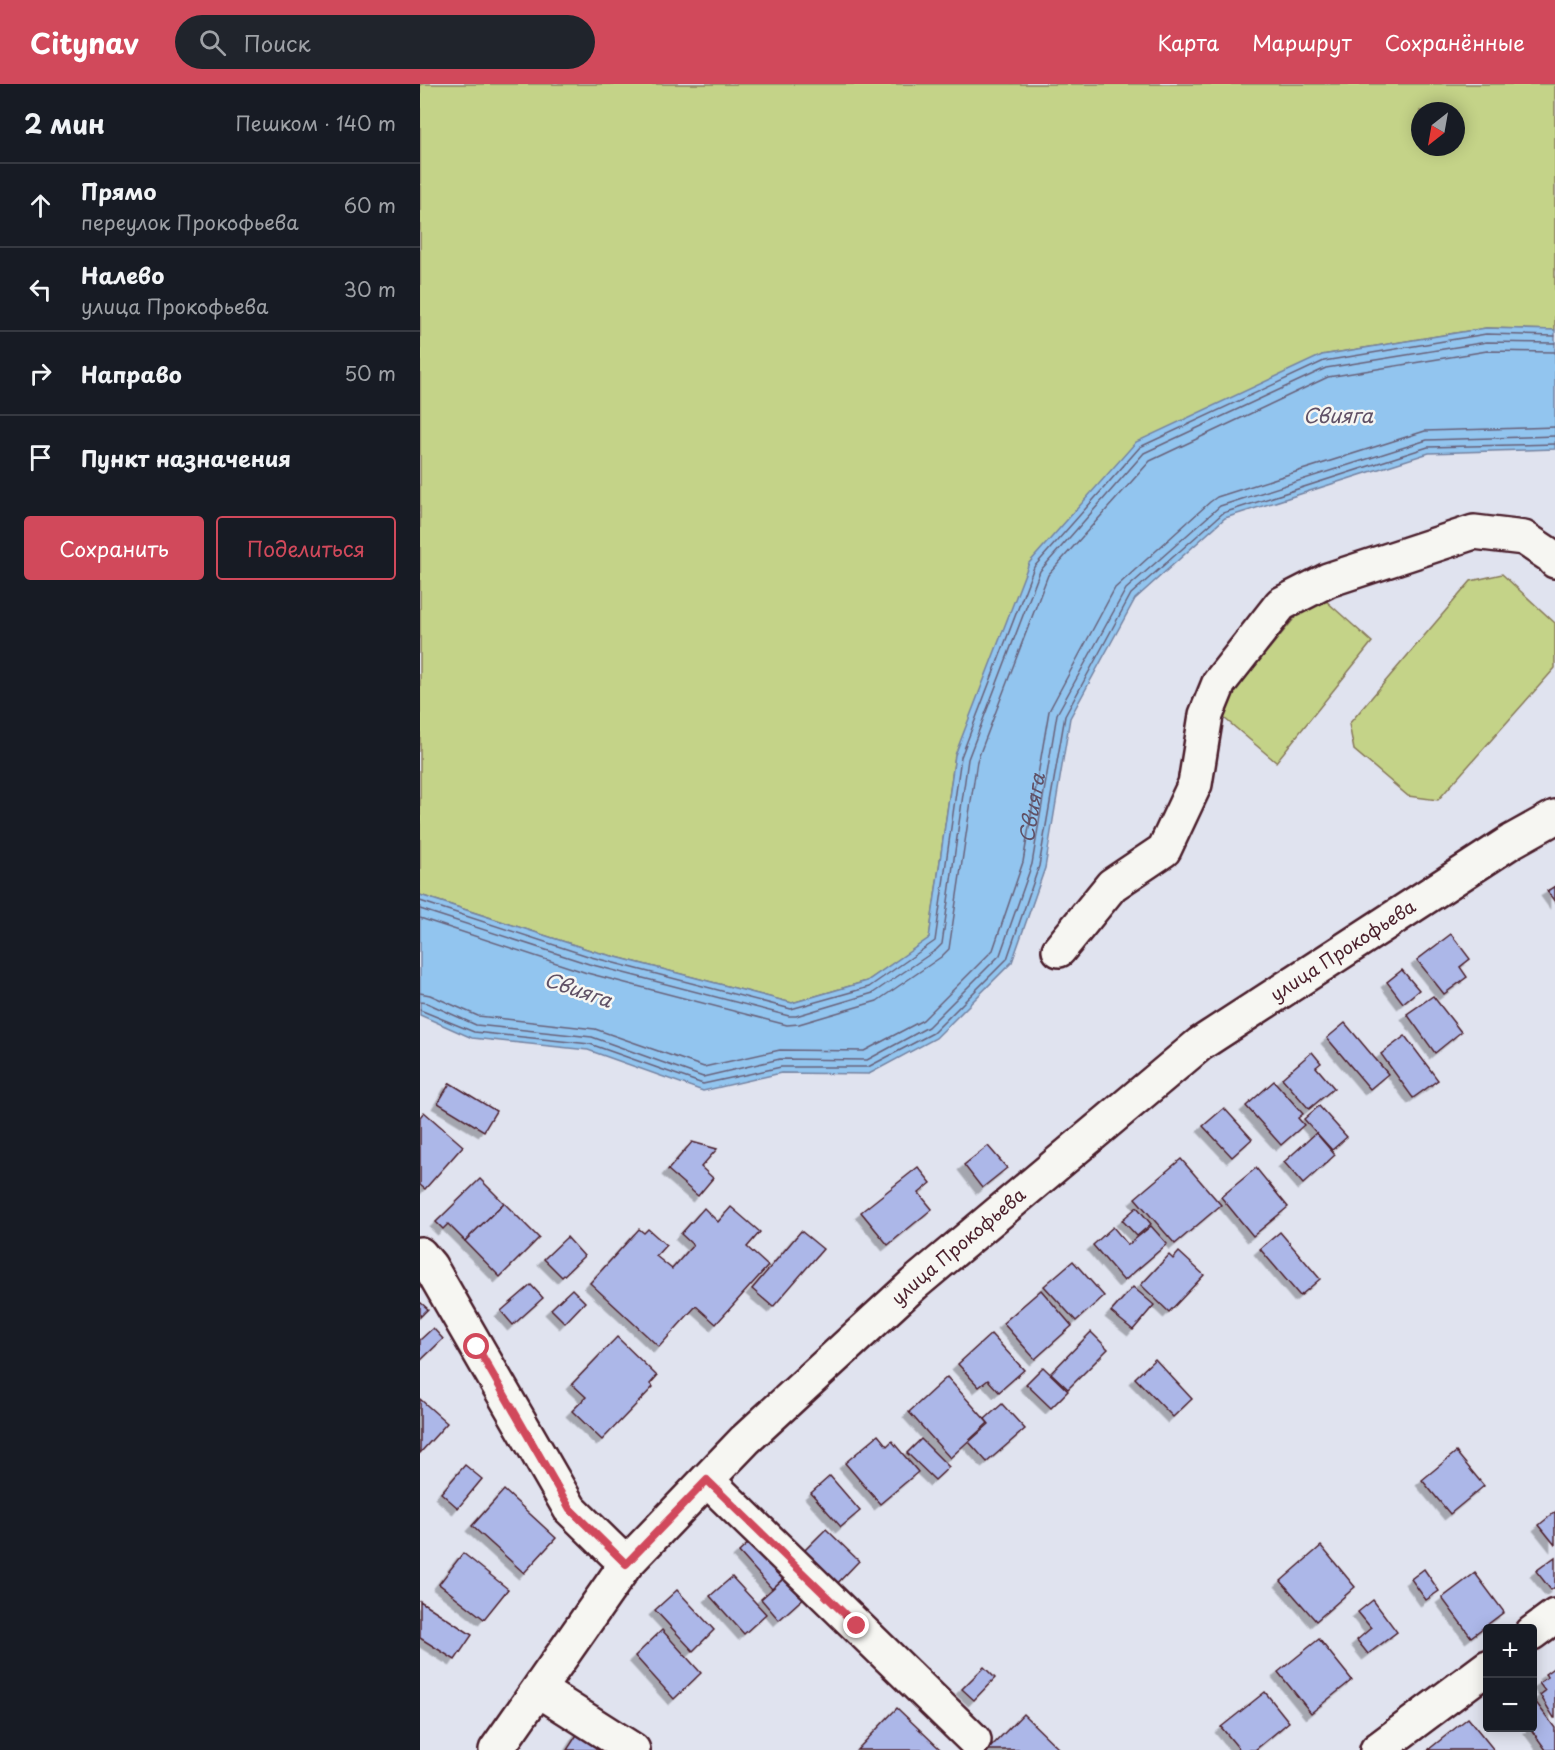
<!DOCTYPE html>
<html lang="ru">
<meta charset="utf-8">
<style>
:root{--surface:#171b24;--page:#20242c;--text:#f1f3f6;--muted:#9ea1a6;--line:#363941;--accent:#d1495b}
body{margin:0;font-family:"Playpen Sans",sans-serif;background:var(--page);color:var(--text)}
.controls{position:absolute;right:18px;bottom:18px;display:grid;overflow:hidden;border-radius:6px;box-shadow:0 3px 15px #0003}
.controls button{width:54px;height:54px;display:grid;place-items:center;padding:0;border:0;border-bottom:2px solid var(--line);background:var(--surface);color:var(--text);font:30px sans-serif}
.compass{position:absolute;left:991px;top:18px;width:54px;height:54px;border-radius:50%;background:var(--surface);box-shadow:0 3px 15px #0003;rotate:211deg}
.stop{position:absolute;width:18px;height:18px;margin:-14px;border:4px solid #d1495b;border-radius:50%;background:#fff}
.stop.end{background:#d1495b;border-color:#fff;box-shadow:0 2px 6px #0008}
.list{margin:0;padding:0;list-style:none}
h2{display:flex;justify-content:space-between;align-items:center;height:78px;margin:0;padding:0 24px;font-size:26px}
h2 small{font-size:20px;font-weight:400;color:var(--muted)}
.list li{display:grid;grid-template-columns:39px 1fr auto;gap:18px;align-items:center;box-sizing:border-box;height:84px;padding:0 24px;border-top:2px solid var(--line)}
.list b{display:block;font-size:22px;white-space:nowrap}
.list p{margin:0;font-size:20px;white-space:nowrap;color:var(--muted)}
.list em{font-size:20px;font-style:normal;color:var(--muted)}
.actions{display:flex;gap:12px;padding:18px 24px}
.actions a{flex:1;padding:14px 0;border:2px solid var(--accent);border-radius:6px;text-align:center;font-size:21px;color:var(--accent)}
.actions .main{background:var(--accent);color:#fff}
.icon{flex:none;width:33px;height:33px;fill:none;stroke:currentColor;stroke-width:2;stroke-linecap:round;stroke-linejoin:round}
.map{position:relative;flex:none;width:1135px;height:1666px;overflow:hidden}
header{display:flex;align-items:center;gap:36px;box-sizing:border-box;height:84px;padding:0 30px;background:var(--accent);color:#fff}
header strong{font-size:28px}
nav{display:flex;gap:33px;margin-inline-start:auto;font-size:21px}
.search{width:420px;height:54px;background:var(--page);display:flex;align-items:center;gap:15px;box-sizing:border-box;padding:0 21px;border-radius:33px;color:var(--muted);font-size:22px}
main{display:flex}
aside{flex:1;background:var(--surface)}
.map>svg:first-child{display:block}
.green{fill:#c4d388;stroke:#87795a;stroke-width:1.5;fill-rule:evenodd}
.water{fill:#92c5ef;stroke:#7583a1;stroke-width:1.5}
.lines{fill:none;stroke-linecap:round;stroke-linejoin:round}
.shore{stroke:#676179;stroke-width:1.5}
.building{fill:#acb7e8;stroke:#4a1f2b;stroke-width:1.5;filter:url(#shadow)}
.minor-casing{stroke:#4a1f2b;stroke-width:38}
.minor{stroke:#f6f6f2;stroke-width:33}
.route{stroke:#d1495b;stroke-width:8}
.labels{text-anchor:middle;stroke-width:5;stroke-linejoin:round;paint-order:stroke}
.street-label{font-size:18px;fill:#4a1f2b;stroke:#f6f6f2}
.water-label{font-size:20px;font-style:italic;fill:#605166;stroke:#f6f6f2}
</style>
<header>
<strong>Citynav</strong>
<div class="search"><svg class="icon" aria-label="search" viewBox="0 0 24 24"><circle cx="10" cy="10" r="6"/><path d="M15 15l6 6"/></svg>Поиск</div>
<nav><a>Карта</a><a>Маршрут</a><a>Сохранённые</a></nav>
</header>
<main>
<aside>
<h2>2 мин<small>Пешком · 140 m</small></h2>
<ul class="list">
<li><svg class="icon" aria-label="ahead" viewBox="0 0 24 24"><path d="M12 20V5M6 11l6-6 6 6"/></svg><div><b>Прямо</b><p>переулок Прокофьева</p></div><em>60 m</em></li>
<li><svg class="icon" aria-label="left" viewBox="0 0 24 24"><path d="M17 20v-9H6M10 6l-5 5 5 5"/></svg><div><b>Налево</b><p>улица Прокофьева</p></div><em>30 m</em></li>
<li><svg class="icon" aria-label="right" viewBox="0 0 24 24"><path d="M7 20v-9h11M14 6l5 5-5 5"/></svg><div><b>Направо</b></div><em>50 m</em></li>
<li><svg class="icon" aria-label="arrive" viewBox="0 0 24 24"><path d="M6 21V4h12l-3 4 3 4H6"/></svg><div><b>Пункт назначения</b></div></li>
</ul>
<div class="actions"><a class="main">Сохранить</a><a>Поделиться</a></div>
</aside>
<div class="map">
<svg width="1135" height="1666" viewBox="0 0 1135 1666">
<defs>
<filter id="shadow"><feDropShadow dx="-5.5" dy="5.5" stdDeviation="0" flood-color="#0004"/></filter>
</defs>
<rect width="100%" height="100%" fill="#e0e3ef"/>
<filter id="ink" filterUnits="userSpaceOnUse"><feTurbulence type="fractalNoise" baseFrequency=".0167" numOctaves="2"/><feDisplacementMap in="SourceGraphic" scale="12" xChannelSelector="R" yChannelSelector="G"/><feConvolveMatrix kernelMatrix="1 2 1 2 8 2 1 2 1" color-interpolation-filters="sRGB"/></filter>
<g filter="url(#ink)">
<!-- green -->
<g class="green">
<path d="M0,0H1135V246L1066,244L902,271L535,671L509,855L447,897L372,919L173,867L0,811ZM1000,27H1036V63H1000Z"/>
<polygon points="1082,490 1135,539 1135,584 1018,716 988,712 934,666 929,640 1051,497"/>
<polygon points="896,508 952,558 856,678 797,628"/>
</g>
<!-- water -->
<polygon class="water" points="1066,244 1135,246 1135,365 1009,369 805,434 715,515 650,634 625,784 592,878 516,954 449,990 361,989 283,1007 168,966 52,954 0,931 0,811 173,867 372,919 447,897 509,854 535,671 609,479 716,358 902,271"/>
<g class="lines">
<!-- shore -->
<g class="shore">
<polyline points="0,817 171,873 371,925 449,903 515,857 541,673 614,483 720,363 904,277 1066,250 1135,252"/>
<polyline points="0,825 169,880 369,932 376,932 453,909 516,866 522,860 548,675 620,487 724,369 906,284 1067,258 1135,259"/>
<polyline points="0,834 167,889 367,941 379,940 457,917 521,873 529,865 557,677 628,491 730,377 908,293 1067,267 1135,268"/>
<path id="s1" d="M0,909L10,911L58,932L175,945L284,983L360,966L444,967L503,936L573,866L603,778L629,627L695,504L790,418L797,413L1005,347L1135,343"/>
<polyline points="0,918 7,919 56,941 172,953 283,993 360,975 447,976 508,943 580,871 612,780 637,630 706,505 800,422 1007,356 1135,352"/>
<polyline points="0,926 54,948 170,960 283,1000 361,983 448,983 513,949 587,875 619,782 645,632 711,510 803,429 1008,363 1135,360"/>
</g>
</g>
<!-- building -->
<g class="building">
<polygon points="1135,802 1135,818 1127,807"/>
<polygon points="1031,850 1050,875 1040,883 1047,893 1024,910 997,876"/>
<polygon points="982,886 999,906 983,919 967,898"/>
<polygon points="1013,912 1041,948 1015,969 987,930"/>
<polygon points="925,939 968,990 950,1005 907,954"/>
<polygon points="985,952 1018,996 993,1014 961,970"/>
<polygon points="892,968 901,979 896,983 914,1004 889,1025 862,994"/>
<polygon points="854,997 883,1030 878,1034 884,1041 861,1061 826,1022"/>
<polygon points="30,999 76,1027 64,1047 18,1019"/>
<polygon points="899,1022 927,1053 912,1066 884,1035"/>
<polygon points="804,1024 832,1055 812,1073 783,1042"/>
<polygon points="4,1028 43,1062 5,1105 0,1101 0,1033"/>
<polygon points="896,1049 915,1071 883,1100 864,1078"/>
<polygon points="272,1058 297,1065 281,1083 293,1094 278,1112 248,1086"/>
<polygon points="568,1062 587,1084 562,1104 544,1081"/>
<polygon points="761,1075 801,1121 755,1160 715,1114"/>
<polygon points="498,1083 511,1099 499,1109 512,1125 468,1161 441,1128"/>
<polygon points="836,1084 868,1123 833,1152 801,1113"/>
<polygon points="60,1095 84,1119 45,1157 28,1140 23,1145 16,1138"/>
<polygon points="84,1119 119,1154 80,1193 45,1157"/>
<polygon points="311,1123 340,1148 327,1163 348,1182 296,1240 276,1222 239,1263 170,1199 219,1145 224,1149 228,1145 246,1161 236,1172 252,1185 273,1161 261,1150 284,1124 298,1138"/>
<polygon points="717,1123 731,1140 717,1152 702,1136"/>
<polygon points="731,1142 747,1160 704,1197 673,1161 693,1143 708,1161"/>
<polygon points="381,1147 403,1165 353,1223 332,1205"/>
<polygon points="860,1148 900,1195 880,1212 840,1165"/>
<polygon points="147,1153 164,1172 142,1193 124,1175"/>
<polygon points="759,1168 784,1191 749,1228 721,1201 749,1171 753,1175"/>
<polygon points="653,1177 684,1212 656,1237 624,1202"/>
<polygon points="111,1201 123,1214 93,1241 81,1227"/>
<polygon points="713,1203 734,1221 713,1246 691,1228"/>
<polygon points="152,1205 165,1218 145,1239 131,1225"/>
<polygon points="621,1206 652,1242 615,1275 583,1239"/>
<polygon points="0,1218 8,1225 0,1233"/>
<polygon points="13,1244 23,1255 0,1277 0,1256"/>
<polygon points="671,1248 688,1265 648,1305 631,1289"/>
<polygon points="571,1250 604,1286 579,1308 568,1296 559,1303 538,1280"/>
<polygon points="197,1253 237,1292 230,1300 233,1303 182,1356 152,1327 166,1313 152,1300"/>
<polygon points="735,1275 772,1315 753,1333 715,1294"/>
<polygon points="623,1283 648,1307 631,1324 606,1300"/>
<polygon points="527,1293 568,1339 530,1374 489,1328"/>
<polygon points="0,1315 27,1339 0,1369"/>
<polygon points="582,1320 605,1345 567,1378 549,1358 569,1340 565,1335"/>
<polygon points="458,1351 467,1362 472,1357 498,1388 460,1420 425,1379"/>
<polygon points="501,1355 529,1383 515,1396 487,1369"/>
<polygon points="1036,1368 1064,1402 1030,1430 1002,1396"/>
<polygon points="45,1381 62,1395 38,1424 21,1409"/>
<polygon points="410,1392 440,1427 421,1443 391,1409"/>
<polygon points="84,1406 136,1454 104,1489 52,1442"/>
<polygon points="1135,1428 1135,1461 1119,1441"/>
<polygon points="406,1445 439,1477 412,1505 379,1472"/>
<polygon points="337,1451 370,1488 352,1505 319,1468"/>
<polygon points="901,1462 935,1503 896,1537 861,1497"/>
<polygon points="43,1469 88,1505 64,1535 19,1500"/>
<polygon points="1135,1473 1135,1503 1131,1506 1116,1487"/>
<polygon points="1004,1485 1019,1507 1006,1516 991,1495"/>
<polygon points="370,1489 389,1509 359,1536 341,1515"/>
<polygon points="1055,1489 1084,1528 1051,1553 1022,1514"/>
<polygon points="312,1493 346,1530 324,1550 290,1512"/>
<polygon points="257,1506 294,1546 273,1567 235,1526"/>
<polygon points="953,1516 977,1548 948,1570 937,1556 951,1544 938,1528"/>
<polygon points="0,1517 52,1551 35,1576 0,1554"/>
<polygon points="242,1546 281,1589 254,1615 215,1572"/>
<polygon points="899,1555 932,1596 891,1629 858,1588"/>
<polygon points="564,1583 575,1594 554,1616 542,1605"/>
<polygon points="1135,1583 1135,1634 1134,1634 1120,1611 1125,1607 1119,1599 1128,1593 1125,1590"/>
<polygon points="845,1608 869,1638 835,1666 820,1666 801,1643"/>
<polygon points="1112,1613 1135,1644 1135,1666 1126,1666 1110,1644 1112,1644"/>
<polygon points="477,1624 521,1666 437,1666"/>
<polygon points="603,1630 640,1666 568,1666"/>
<polygon points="1048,1634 1074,1666 1008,1666"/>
<polygon points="160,1646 190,1666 147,1666"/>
</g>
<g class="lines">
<defs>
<g id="minor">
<polyline points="639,866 692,801 744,766 775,700 786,631 799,599 861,520 908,496 1054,448 1104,454 1131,472 1135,477"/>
<polyline points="0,1170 10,1182 150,1425 206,1480"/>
<polyline points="287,1396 554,1656"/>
<polyline points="1112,1549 1135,1532"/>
<polyline points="119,1606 213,1666"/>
<path id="s2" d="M76,1666L206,1480L325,1356L494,1200L780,960L1092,757L1135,733"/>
<polyline points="957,1666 1068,1583"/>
</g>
</defs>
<!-- minor casing -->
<use href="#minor" class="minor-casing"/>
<!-- minor -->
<use href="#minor" class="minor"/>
</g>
</g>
<g class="lines" filter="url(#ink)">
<!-- route -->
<polyline class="route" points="57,1263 150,1425 206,1480 287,1396 437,1542"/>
</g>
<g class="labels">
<!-- street labels -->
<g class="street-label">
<text dy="6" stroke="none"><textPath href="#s2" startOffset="1173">улица Прокофьева</textPath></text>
<text dy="6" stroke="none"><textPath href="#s2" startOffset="687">улица Прокофьева</textPath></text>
</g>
<!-- water labels -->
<g class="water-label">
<text x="918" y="339">Свияга</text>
<text dy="7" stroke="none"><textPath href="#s1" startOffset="771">Свияга</textPath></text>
<text transform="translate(158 906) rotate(19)" y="7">Свияга</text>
</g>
</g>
</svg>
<div class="controls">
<button>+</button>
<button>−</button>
</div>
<svg class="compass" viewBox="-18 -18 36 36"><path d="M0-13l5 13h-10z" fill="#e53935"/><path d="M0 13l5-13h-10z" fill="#9ea1a6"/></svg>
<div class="stop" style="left:57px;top:1263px"></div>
<div class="stop end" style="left:437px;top:1542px"></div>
</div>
</main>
